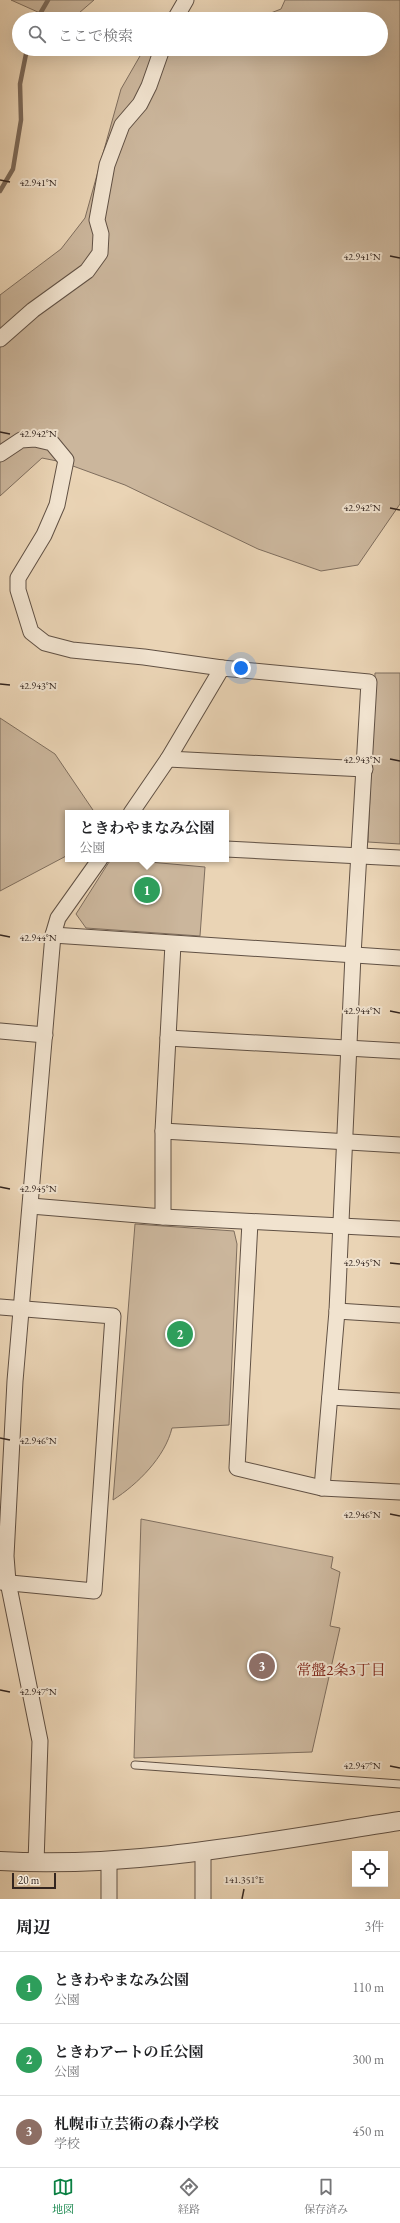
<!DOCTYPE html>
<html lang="ja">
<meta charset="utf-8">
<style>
:root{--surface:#fff;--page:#f2f2f2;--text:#202124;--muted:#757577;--line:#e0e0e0;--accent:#0b8043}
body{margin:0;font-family:"EB Garamond","Noto Serif JP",serif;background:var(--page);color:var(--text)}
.controls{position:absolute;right:12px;bottom:12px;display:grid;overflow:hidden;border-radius:0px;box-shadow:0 4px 16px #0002}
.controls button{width:36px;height:36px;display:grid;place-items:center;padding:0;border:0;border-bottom:1px solid var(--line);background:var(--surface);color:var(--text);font:20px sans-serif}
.scale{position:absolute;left:12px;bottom:10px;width:44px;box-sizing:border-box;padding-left:4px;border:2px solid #33251f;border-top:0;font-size:11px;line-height:14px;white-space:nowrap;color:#33251f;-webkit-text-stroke:3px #f1e3cf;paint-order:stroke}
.you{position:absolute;left:241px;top:668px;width:14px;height:14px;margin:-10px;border:3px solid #fff;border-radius:50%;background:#1a73e8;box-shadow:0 0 0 6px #1a73e833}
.badge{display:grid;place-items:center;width:26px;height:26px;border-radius:50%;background:var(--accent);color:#fff;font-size:13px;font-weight:700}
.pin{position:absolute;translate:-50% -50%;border:2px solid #fff;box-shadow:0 1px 4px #0006}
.popup{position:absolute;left:65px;top:810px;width:164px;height:52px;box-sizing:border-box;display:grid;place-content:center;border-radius:0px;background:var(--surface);filter:drop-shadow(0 1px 3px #0005);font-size:13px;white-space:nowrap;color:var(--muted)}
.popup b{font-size:15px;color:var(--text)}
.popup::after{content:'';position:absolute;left:50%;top:100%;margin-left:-8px;border:8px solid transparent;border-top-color:var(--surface)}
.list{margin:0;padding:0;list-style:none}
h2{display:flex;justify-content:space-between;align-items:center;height:52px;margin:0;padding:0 16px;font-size:17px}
h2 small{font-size:13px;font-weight:400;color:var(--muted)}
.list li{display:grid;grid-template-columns:26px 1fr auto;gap:12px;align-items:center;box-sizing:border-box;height:72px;padding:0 16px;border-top:1px solid var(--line)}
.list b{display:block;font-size:15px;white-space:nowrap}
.list p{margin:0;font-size:13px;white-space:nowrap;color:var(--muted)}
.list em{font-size:13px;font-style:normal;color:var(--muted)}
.icon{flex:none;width:22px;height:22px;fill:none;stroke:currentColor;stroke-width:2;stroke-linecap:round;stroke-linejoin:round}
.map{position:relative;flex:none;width:400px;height:1899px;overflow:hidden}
.search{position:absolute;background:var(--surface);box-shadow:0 4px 16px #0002;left:12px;right:12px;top:12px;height:44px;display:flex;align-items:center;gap:10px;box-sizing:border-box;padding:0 14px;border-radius:22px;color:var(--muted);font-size:15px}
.sheet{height:268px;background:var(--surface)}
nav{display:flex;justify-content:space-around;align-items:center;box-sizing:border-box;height:56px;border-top:1px solid var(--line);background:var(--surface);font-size:11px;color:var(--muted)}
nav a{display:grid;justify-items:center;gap:2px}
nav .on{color:var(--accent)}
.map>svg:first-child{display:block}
.green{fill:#cbb69c;stroke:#7f6e5e}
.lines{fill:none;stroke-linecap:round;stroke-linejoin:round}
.stream{stroke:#7c6a5a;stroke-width:4.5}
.service-casing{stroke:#615144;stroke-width:9}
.minor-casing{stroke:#615144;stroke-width:17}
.tertiary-casing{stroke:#615144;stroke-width:20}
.service{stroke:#f1e3cf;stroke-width:7}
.minor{stroke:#f1e3cf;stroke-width:15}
.tertiary{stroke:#f1e3cf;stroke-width:18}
.ticks{fill:none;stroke:#33251f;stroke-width:1.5}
.labels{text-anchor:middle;stroke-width:4;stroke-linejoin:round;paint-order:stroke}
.neighbourhood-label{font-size:15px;fill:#7a1f14;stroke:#f1e3cf}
.ticks-label{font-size:10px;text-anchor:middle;fill:#33251f;stroke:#f1e3cf;stroke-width:4;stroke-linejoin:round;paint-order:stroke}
</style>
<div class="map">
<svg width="400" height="1899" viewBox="0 0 400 1899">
<rect width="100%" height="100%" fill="#ead4b5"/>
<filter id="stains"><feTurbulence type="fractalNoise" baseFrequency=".005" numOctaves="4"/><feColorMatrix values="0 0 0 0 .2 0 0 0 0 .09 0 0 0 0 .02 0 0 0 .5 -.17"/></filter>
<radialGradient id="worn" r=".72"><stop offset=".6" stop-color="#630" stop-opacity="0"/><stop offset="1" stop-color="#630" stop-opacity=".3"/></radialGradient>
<!-- green -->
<g class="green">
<polygon points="11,0 94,0 79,13 49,17"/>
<polygon points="285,0 400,0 400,504 358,565 321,571 258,549 125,485 62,462 42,458 0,496 0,295 61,249 85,218 121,89 144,49 381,49 381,19 187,19 258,18 281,9"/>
<polygon points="375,673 400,673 400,844 368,842"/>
<polygon points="0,718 55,754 95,813 68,813 68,855 0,891"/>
<polygon points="116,859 205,867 200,936 86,928 76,914 109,862"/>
<path d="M135,1224L234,1231L237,1244L229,1425L172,1428C165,1457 138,1484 113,1500Z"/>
<polygon points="141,1519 333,1557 331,1568 340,1572 330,1626 340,1628 312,1752 134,1758"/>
</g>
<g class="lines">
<!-- stream -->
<g class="stream">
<polyline points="37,19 48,0"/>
<polyline points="0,191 13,169 21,120 20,84 27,49"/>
</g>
<defs>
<polyline id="service" points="135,1765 400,1784"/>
<g id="minor">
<polyline points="175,19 186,0"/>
<polyline points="0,339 33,310 87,271 100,253 101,234 97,220 107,165 122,125 140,104 149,86 162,49"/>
<polyline points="0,454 21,440 35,439 52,443 66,460 57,505 44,535 18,578 18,590 31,632 45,643 72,650 144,657 222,668"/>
<polyline points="168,759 365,769"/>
<polyline points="131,813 168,759 222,668 369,682 353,955 337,1311 322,1488"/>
<polyline points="226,849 400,858"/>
<polyline points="53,935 400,958"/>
<polyline points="0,1031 45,1035"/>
<polyline points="168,1038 400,1051"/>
<polyline points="163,1131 400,1145"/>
<polyline points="31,1206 163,1217 400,1229"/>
<polyline points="163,1217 163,1131 173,944"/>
<polyline points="250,1222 237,1468 322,1488 400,1492"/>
<polyline points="0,1307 113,1316 94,1591 0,1582"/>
<polyline points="337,1311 400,1315"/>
<polyline points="330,1397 400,1401"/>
<polyline points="203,1850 203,1899"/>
<polyline points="109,1861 109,1899"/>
<polyline points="36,1863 40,1741 8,1582 6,1556 15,1381 53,935 58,918 100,859"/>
</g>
<path id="tertiary" d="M0,1861C130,1869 271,1841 400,1821"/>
</defs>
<!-- service casing -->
<use href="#service" class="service-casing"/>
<!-- minor casing -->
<use href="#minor" class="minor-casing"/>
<!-- tertiary casing -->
<use href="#tertiary" class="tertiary-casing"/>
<!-- service -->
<use href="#service" class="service"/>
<!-- minor -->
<use href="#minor" class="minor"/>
<!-- tertiary -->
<use href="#tertiary" class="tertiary"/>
</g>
<!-- ticks -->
<path class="ticks" d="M0,180L10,182M390,256L400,258M0,432L10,434M390,508L400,510M0,684L10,685M390,759L400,761M0,935L10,937M390,1011L400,1013M0,1187L10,1189M390,1263L400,1264M0,1438L10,1440M390,1514L400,1516M0,1690L10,1692M390,1766L400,1768M242,1899L244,1889"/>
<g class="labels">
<!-- neighbourhood labels -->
<g class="neighbourhood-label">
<text x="341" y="1675">常盤2条3丁目</text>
</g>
</g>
<g class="ticks-label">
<text x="38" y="186">42.941°N</text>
<text x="362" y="260">42.941°N</text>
<text x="38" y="437">42.942°N</text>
<text x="362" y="511">42.942°N</text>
<text x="38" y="689">42.943°N</text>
<text x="362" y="763">42.943°N</text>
<text x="38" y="941">42.944°N</text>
<text x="362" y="1014">42.944°N</text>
<text x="38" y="1192">42.945°N</text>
<text x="362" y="1266">42.945°N</text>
<text x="38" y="1444">42.946°N</text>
<text x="362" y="1518">42.946°N</text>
<text x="38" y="1695">42.947°N</text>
<text x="362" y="1769">42.947°N</text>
<text x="244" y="1883">141.351°E</text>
</g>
<rect width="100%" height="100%" filter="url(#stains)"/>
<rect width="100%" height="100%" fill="url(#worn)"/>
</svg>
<div class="controls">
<button><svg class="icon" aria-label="locate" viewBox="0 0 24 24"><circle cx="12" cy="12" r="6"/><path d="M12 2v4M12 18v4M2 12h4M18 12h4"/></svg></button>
</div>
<div class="scale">20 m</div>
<div class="you"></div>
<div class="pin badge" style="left:147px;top:890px;background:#2e9e5b">1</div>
<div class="popup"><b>ときわやまなみ公園</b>公園</div>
<div class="pin badge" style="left:180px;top:1334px;background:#2e9e5b">2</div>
<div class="pin badge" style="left:262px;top:1666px;background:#8d6e63">3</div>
<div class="search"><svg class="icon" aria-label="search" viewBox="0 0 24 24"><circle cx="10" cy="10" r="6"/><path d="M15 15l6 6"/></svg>ここで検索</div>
</div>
<section class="sheet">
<h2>周辺<small>3件</small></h2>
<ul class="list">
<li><span class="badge" style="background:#2e9e5b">1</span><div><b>ときわやまなみ公園</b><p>公園</p></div><em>110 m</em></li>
<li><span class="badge" style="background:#2e9e5b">2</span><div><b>ときわアートの丘公園</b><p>公園</p></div><em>300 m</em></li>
<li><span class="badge" style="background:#8d6e63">3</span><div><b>札幌市立芸術の森小学校</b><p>学校</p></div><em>450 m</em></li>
</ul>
</section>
<nav>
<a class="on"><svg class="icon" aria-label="map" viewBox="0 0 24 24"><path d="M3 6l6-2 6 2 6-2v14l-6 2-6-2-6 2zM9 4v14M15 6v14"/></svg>地図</a>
<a><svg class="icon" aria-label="directions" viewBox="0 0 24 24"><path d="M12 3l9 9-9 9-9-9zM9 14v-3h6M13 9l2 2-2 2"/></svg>経路</a>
<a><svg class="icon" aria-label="saved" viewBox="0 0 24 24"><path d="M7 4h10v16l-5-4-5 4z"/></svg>保存済み</a>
</nav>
